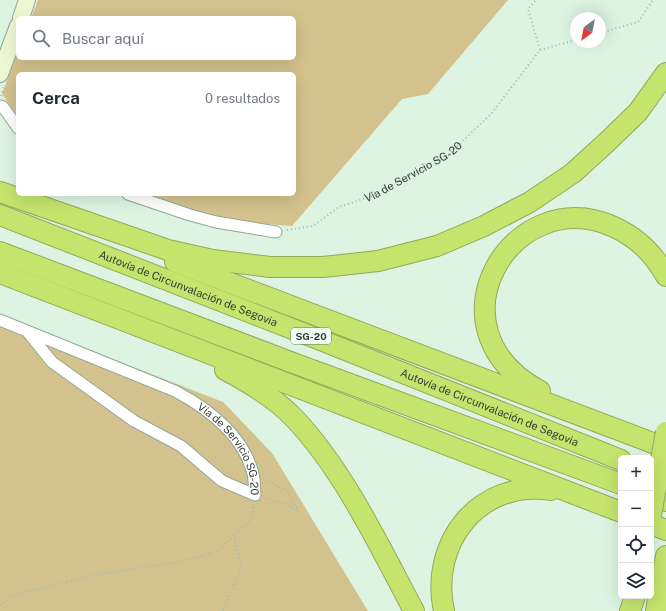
<!DOCTYPE html>
<html lang="es">
<meta charset="utf-8">
<style>
:root{--surface:#fff;--page:#f2f2f3;--text:#1f2937;--muted:#747a83;--line:#e0e1e3}
body{margin:0;font-family:"Public Sans",sans-serif;background:var(--page);color:var(--text)}
.controls{position:absolute;right:12px;bottom:12px;display:grid;overflow:hidden;border-radius:6px;box-shadow:0 4px 16px #0002}
.controls button{width:36px;height:36px;display:grid;place-items:center;padding:0;border:0;border-bottom:1px solid var(--line);background:var(--surface);color:var(--text);font:20px sans-serif}
.compass{position:absolute;left:570px;top:12px;width:36px;height:36px;border-radius:50%;background:var(--surface);box-shadow:0 4px 16px #0002;rotate:212deg}
.list{margin:0;padding:0;list-style:none}
h2{display:flex;justify-content:space-between;align-items:center;height:52px;margin:0;padding:0 16px;font-size:17px}
h2 small{font-size:13px;font-weight:400;color:var(--muted)}
.icon{flex:none;width:22px;height:22px;fill:none;stroke:currentColor;stroke-width:2;stroke-linecap:round;stroke-linejoin:round}
.map{position:relative;flex:none;width:666px;height:611px;overflow:hidden}
.search{position:absolute;background:var(--surface);box-shadow:0 4px 16px #0002;left:16px;top:16px;width:280px;height:44px;display:flex;align-items:center;gap:10px;box-sizing:border-box;padding:0 14px;border-radius:6px;color:var(--muted);font-size:15px}
.panel{position:absolute;background:var(--surface);box-shadow:0 4px 16px #0002;left:16px;top:72px;width:280px;height:124px;border-radius:6px}
.map>svg:first-child{display:block}
.grass{fill:#d3c28e}
.lines{fill:none;stroke-linecap:round;stroke-linejoin:round}
.street-casing{stroke:#91a896;stroke-width:13}
.secondary-casing{stroke:#91a896;stroke-width:18}
.highway-casing{stroke:#92aa5a;stroke-width:22}
.path{stroke:#a6b9aa;stroke-width:2;stroke-dasharray:1 3;stroke-linecap:butt}
.street{stroke:#fff;stroke-width:11}
.secondary{stroke:#edf7d3;stroke-width:16}
.highway{stroke:#c4e46d;stroke-width:20}
.highway-bridge-casing{stroke:#92aa5a;stroke-width:22;stroke-linecap:butt}
.highway-bridge{stroke:#c4e46d;stroke-width:20}
.labels{text-anchor:middle;stroke-width:3;stroke-linejoin:round;paint-order:stroke}
.shield{fill:#f0fff3;stroke:#6d786f;stroke-width:1}
.shield-label{font-size:10px;font-weight:bold;fill:#353e37}
.street-label{font-size:11px;fill:#353e37;stroke:#f0fff3}
</style>
<div class="map">
<svg width="666" height="611" viewBox="0 0 666 611">
<rect width="100%" height="100%" fill="#dcf4e1"/>
<!-- grass -->
<g class="grass">
<polygon points="38,0 508,0 428,94 402,99 292,226 214,220 146,194 294,194 294,74 18,74 18,117 2,94 18,51 18,58 294,58 294,18 31,18"/>
<polygon points="0,315 223,402 272,453 368,611 0,611"/>
</g>
<g class="lines">
<defs>
<g id="street">
<polyline points="0,106 3,107 18,128"/>
<polyline points="128,194 190,215 216,222 276,232"/>
<path id="s2" d="M0,320L175,391C207,408 241,433 252,470C255,478 254,487 255,495L222,481L181,446L134,421L52,362L27,331"/>
</g>
<g id="secondary">
<polyline points="21,18 27,0"/>
<polyline points="0,74 18,26"/>
</g>
<g id="highway">
<polyline points="0,192 168,250 213,260 270,267 323,267 378,261 437,246 484,226 530,202 573,173 607,142 638,112 666,73"/>
<path id="s3" d="M0,215L313,337L621,460"/>
<polyline points="0,252 296,364 621,484"/>
<polyline points="175,262 666,448"/>
<polyline points="0,273 621,512"/>
<path d="M225,370C250,383 275,398 294,418C343,469 381,549 414,611"/>
<path d="M540,391C423,328 513,181 614,227C636,237 654,254 666,276"/>
<polyline points="651,495 666,501"/>
<polyline points="651,524 666,530"/>
<path d="M444,611C429,543 479,479 551,490"/>
<polyline points="630,611 635,596"/>
<polyline points="656,611 666,556"/>
</g>
</defs>
<!-- street casing -->
<use href="#street" class="street-casing"/>
<!-- secondary casing -->
<use href="#secondary" class="secondary-casing"/>
<!-- highway casing -->
<use href="#highway" class="highway-casing"/>
<!-- path -->
<g class="path">
<polyline points="600,33 638,22 653,0"/>
<polyline points="540,50 576,40"/>
<polyline points="1,96 4,86"/>
<path id="s1" d="M287,230L313,226L339,207L372,196L450,153L491,114L540,50L528,9L536,0"/>
<polyline points="265,480 288,491 299,512 288,505 266,498"/>
<polyline points="0,605 15,594 101,574 178,562 218,551 252,519 254,505"/>
<polyline points="223,611 241,567 234,535"/>
</g>
<!-- street -->
<use href="#street" class="street"/>
<!-- secondary -->
<use href="#secondary" class="secondary"/>
<!-- highway -->
<use href="#highway" class="highway"/>
<defs>
<polyline id="highway-bridge" points="651,515 666,432"/>
</defs>
<!-- highway-bridge casing -->
<use href="#highway-bridge" class="highway-bridge-casing"/>
<!-- highway-bridge -->
<use href="#highway-bridge" class="highway-bridge"/>
</g>
<g class="labels">
<!-- shield labels -->
<rect class="shield" x="291" y="328" width="40" height="16" rx="3"/>
<g class="shield-label">
<text x="311" y="340">SG-20</text>
</g>
<!-- street labels -->
<g class="street-label">
<text dy="4" stroke="none"><textPath href="#s1" startOffset="141">Vía de Servicio SG-20</textPath></text>
<text dy="4" stroke="none"><textPath href="#s3" startOffset="202">Autovía de Circunvalación de Segovia</textPath></text>
<text dy="4" stroke="none"><textPath href="#s3" startOffset="526">Autovía de Circunvalación de Segovia</textPath></text>
<text dy="4" stroke="none"><textPath href="#s2" startOffset="272">Vía de Servicio SG-20</textPath></text>
</g>
</g>
</svg>
<div class="controls">
<button>+</button>
<button>−</button>
<button><svg class="icon" aria-label="locate" viewBox="0 0 24 24"><circle cx="12" cy="12" r="6"/><path d="M12 2v4M12 18v4M2 12h4M18 12h4"/></svg></button>
<button><svg class="icon" aria-label="layers" viewBox="0 0 24 24"><path d="M12 4l9 5-9 5-9-5zM3 14l9 5 9-5"/></svg></button>
</div>
<svg class="compass" viewBox="-18 -18 36 36"><path d="M0-13l5 13h-10z" fill="#e53935"/><path d="M0 13l5-13h-10z" fill="#747a83"/></svg>
<div class="search"><svg class="icon" aria-label="search" viewBox="0 0 24 24"><circle cx="10" cy="10" r="6"/><path d="M15 15l6 6"/></svg>Buscar aquí</div>
<section class="panel">
<h2>Cerca<small>0 resultados</small></h2>
<ul class="list">
</ul>
</section>
</div>
